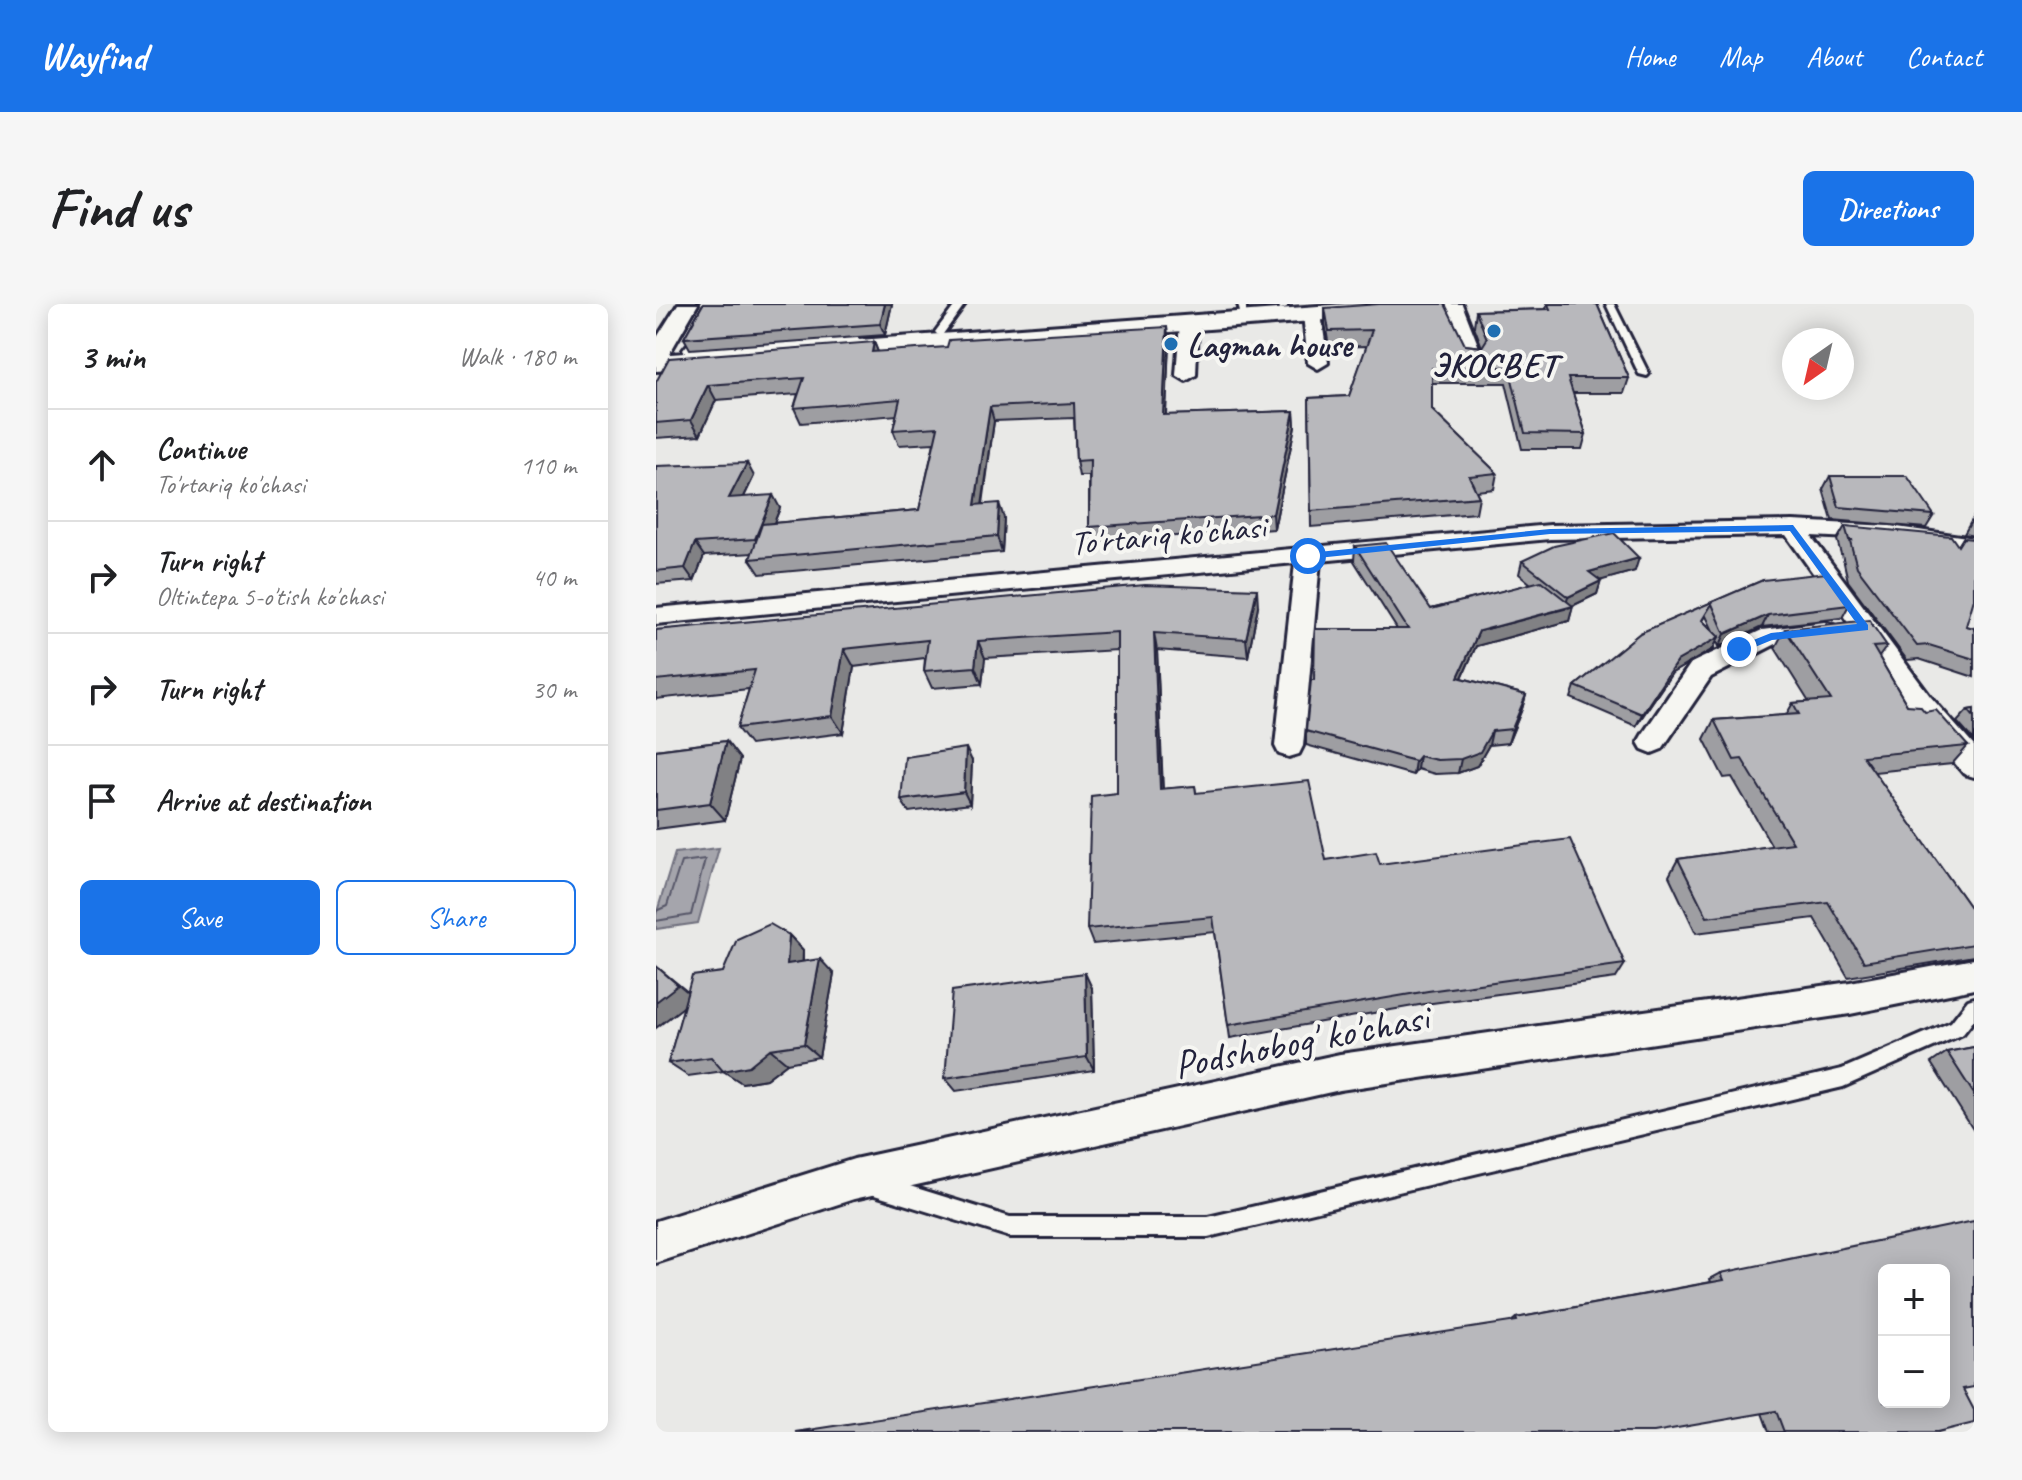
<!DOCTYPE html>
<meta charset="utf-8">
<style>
:root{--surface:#fff;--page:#f6f6f6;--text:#202124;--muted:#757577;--line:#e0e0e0;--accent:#1a73e8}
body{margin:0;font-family:Caveat,sans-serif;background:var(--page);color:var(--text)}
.controls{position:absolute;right:24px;bottom:24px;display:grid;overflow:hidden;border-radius:12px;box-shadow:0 4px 20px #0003}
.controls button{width:72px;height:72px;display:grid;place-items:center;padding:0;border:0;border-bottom:2px solid var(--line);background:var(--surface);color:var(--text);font:40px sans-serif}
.compass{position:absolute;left:1126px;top:24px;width:72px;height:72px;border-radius:50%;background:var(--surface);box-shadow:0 4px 20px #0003;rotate:214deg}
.stop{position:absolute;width:24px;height:24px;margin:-18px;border:6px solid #1a73e8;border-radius:50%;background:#fff}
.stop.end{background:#1a73e8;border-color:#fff;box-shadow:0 2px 8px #0008}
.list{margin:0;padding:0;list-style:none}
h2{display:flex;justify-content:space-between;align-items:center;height:104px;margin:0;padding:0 32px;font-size:34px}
h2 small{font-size:26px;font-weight:400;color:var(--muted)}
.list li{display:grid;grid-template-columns:52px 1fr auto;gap:24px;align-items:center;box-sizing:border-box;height:112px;padding:0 32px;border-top:2px solid var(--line)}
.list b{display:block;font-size:30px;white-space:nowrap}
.list p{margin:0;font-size:26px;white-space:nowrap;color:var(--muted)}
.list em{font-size:26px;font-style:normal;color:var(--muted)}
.actions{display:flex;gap:16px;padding:24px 32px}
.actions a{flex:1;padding:18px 0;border:2px solid var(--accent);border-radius:12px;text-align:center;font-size:28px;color:var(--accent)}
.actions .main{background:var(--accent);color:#fff}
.icon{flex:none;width:44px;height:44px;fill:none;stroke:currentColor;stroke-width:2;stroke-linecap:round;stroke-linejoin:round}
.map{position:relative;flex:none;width:1318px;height:1128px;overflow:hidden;border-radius:12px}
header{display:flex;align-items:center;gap:48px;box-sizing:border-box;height:112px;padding:0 40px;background:var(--accent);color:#fff}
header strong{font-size:38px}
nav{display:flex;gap:44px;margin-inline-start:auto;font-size:28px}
.intro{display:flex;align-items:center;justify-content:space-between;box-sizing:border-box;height:192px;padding:0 48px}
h1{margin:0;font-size:56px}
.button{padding:20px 36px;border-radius:12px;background:var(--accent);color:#fff;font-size:28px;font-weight:700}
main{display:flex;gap:48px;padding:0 48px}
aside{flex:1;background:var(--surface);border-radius:12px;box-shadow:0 4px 20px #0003}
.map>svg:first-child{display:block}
.water{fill:#a5a5ac;stroke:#71717f;stroke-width:2}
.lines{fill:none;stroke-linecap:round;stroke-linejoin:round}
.shore{stroke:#565668;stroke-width:2}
.service-casing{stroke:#22223b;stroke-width:6}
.minor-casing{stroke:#22223b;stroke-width:6}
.tertiary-casing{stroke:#22223b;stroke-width:6}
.secondary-casing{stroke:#22223b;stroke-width:6}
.service{fill:#f6f6f2;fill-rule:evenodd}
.minor{fill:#f6f6f2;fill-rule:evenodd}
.tertiary{fill:#f6f6f2;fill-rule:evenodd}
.secondary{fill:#f6f6f2;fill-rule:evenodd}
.wall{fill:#9e9ea2;stroke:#22223b;stroke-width:2;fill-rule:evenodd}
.shaded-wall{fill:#818184;stroke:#22223b;stroke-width:2}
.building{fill:#b8b8bc;stroke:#22223b;stroke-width:2;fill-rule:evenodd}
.route{fill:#1a73e8}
.poi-dot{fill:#1f6fb2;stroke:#f6f6f2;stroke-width:3}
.labels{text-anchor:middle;stroke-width:8;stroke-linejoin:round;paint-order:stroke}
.far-poi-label{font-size:34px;font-weight:bold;fill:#22223b;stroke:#f6f6f2;text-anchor:start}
.far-street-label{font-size:34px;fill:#22223b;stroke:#f6f6f2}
.street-label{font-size:40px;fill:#22223b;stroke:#f6f6f2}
</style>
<header>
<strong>Wayfind</strong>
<nav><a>Home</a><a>Map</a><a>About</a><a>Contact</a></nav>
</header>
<div class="intro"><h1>Find us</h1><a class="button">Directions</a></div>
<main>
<aside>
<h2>3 min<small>Walk · 180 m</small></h2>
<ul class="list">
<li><svg class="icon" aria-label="ahead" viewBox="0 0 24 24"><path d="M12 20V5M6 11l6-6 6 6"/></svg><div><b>Continue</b><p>To'rtariq ko'chasi</p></div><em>110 m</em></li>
<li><svg class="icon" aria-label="right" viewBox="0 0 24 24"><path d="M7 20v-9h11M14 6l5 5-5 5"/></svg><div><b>Turn right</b><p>Oltintepa 5-o'tish ko'chasi</p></div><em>40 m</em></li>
<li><svg class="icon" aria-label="right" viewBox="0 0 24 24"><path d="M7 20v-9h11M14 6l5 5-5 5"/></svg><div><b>Turn right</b></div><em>30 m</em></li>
<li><svg class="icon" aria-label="arrive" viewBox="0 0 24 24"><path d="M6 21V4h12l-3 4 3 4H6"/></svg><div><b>Arrive at destination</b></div></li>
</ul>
<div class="actions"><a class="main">Save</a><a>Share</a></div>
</aside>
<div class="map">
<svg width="1318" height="1128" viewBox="0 0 1318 1128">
<rect width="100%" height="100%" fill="#e9e9e7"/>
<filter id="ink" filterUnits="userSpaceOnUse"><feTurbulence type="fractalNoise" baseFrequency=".0125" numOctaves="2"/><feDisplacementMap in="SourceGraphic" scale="16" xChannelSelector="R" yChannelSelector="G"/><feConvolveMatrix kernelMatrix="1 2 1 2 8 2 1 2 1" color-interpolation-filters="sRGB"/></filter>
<g filter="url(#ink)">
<!-- water -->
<polygon class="water" points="63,544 42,619 0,625 0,611 19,549"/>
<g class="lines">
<!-- shore -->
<polyline class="shore" points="0,607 11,602 25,558 49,555 35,611 0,617"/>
<defs>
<g id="service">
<polygon points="300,0 309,0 287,30 281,30 279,28"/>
<polygon points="582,0 590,0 590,8 584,8"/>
<polygon points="623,0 631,0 631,3 624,5"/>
<polygon points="950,0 958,0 993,70 991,72 983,70"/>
<polygon points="1318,694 1318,716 1307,730 1187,783 552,933 354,933 215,890 208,887 205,880 208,873 215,870 354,913 552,913 1186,765 1295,718 1312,696"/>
</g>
<g id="minor">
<polygon points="788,0 806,0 826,51 824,55 810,55 808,51"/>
<polygon points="656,5 665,10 672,59 662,65 652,59 647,10"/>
<polygon points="533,14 542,19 540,71 530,77 520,71 524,19"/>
<polygon points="1137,217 1234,222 1318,234 1318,248 1234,236 1155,232 1274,392 1318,442 1318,473 1308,470 1254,406 1130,231 894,235 664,257 647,442 643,450 633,453 623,450 619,442 639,259 0,320 0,304 894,221"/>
<polygon points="1169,318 1178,321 1182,327 1178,333 1120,340 1055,373 1006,445 996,449 986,445 982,438 986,431 1035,359 1106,326"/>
<polygon points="1318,655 1318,685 1194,710 684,786 198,895 0,959 0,917 198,855 684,750 1194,678"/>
</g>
<polygon id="tertiary" points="22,0 42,0 8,59 0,61 0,35"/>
<polygon id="secondary" points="689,0 798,0 795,5 786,7 162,55 153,52 150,46 80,51 82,54 78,60 69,62 0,67 0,51 29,49 27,46 31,41 40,38 191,27 200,30 203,36"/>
</defs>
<!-- service casing -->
<use href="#service" class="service-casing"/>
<!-- minor casing -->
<use href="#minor" class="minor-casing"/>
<!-- tertiary casing -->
<use href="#tertiary" class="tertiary-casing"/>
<!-- secondary casing -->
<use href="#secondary" class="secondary-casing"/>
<!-- service -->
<use href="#service" class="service"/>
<!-- minor -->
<use href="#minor" class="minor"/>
<!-- tertiary -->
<use href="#tertiary" class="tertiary"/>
<!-- secondary -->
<use href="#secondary" class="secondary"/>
</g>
<!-- wall -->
<g class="wall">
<polygon points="47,0 236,0 229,31 34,45 28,34"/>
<polygon points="891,0 941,0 973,74 968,89 917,89 930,130 926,145 866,145 850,79 776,79 776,106 841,169 838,185 820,187 823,193 820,209 655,223 653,94 693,92 711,42 673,43 669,19 669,4 809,41 826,43 818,22 820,7 890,5"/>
<polygon points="513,37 510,111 638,107 639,122 618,225 436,238 433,223 433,172 423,172 420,157 418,114 338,117 327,200 348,214 346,248 104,270 94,255 97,249 48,252 38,277 0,280 0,162 98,172 88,193 124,204 118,219 263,206 278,139 243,141 237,126 241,111 145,119 138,104 142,90 60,96 44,131 0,134 0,78 218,38 222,48"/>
<polygon points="1174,172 1278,211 1270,224 1176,216 1167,185"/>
<polygon points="1318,212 1318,232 1308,230"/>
<polygon points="1189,222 1302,242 1307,234 1310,322 1318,324 1318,373 1263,355 1251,356 1192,277 1186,250 1185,250 1181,236"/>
<polygon points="699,242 775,305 875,280 863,270 866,257 979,267 945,276 941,290 916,302 917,302 913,317 820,342 806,374 870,391 866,405 852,439 833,441 821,462 802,469 779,470 761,465 757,471 650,441 650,427 658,376 741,325 698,257"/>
<path d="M1107,276L1193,301L1186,314L1106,323L1063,343L1061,337L1057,345L1016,369L980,422L915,394L919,382L984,329ZM1050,312L1057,327L1047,317Z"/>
<polygon points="602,302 592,353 501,346 507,485 539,482 540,489 670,556 724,560 969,660 960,674 769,700 574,734 559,628 437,640 431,625 461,489 461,346 329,354 326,380 276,384 268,367 269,354 198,363 187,429 94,441 81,424 93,385 0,395 0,326"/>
<polygon points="1129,325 1231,342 1223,353 1251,401 1269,408 1312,442 1296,460 1218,468 1318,609 1318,652 1192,673 1158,614 1040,629 1013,572 1022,555 1116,542 1076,473 1068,474 1048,435 1058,416 1130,411 1137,399 1153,398 1119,344"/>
<polygon points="1318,405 1318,437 1301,418 1312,406"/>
<polygon points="70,437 84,455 69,516 0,525 0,446"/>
<polygon points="316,457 314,500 253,508 245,496"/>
<polygon points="133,631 147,646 147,658 178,670 163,753 131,759 110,775 86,779 68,767 32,772 12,759 32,688"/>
<polygon points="436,684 438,766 300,787 289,774"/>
<polygon points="1318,743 1318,827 1275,759 1291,748"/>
<polygon points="1065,969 1307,1085 1282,1128 1113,1128 1106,1109 855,1018 860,1014 1055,978 1054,975"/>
</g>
<!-- shaded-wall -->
<g class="shaded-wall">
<polygon points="229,0 236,0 229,31 224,20"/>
<polygon points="511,23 513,37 509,126 507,111"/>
<polygon points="218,38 224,53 216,48"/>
<polygon points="52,81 60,96 44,131 35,116"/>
<polygon points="334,103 338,117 324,216 319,201"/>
<polygon points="638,107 639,122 618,225 617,210"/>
<polygon points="91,159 98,172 81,207 73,194"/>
<polygon points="117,191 124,204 106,248 99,235"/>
<polygon points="343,199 348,214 346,248 341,232"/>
<polygon points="39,239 48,252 38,277 29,264"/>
<polygon points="983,254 979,267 929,281 933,268"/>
<polygon points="945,277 941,290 912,304 917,302 913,317 820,342 800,387 802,373 823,327 909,305 912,293"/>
<polygon points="601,285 602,302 592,353 590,335"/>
<polygon points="1112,311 1106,323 1063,343 1069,330"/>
<polygon points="498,329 501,346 507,502 504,485"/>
<polygon points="1063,333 1057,345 1016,369 980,422 986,410 1021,357"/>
<polygon points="322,337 329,354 326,380 319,363"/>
<polygon points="188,345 198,363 187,429 176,412"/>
<polygon points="870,391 866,405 852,439 856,425"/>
<polygon points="836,427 833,441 821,462 802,469 805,455"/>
<polygon points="70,437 84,455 69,516 54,499"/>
<polygon points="310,444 316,457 314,500 308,488"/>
<polygon points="763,452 761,465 757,471 759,457"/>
<polygon points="133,631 147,646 146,674 131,660"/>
<polygon points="164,655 178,670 163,753 148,740"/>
<polygon points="0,662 39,694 0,724"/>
<polygon points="429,669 436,684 438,766 431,753"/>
<polygon points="114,745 131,759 110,775 86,779 67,767"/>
</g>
<!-- building -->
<g class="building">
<polygon points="47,0 229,0 224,20 28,34"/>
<polygon points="723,0 789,0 809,41 826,43 831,35 820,7 894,5 892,0 941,0 973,74 912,74 930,130 869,129 853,63 776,64 776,106 841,169 813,172 823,193 655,207 653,94 693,92 716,26 673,27 669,4"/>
<polygon points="511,23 507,111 638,107 617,210 433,223 434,156 420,157 418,99 334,103 319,201 343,199 341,232 94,255 106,220 263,206 282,123 237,126 244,95 138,104 148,74 52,81 35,116 0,119 0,78 13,54 218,38 216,48 291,43 293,36"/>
<polygon points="91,159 73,194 117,191 99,235 39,239 29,264 0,267 0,162"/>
<polygon points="1174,172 1251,172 1278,211 1183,203"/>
<polygon points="1189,222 1295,232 1302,242 1307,234 1318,235 1318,295 1310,322 1318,324 1318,355 1273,341 1261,342 1201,263 1194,237 1197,236 1193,236"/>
<polygon points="958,229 983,254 933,268 945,277 912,293 866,257 898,242"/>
<polygon points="730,239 775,305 885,277 917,302 823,327 802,373 870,391 856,425 836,427 824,448 805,455 781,456 763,452 759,457 650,427 655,376 658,376 659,325 752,325 699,242"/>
<polygon points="1170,269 1193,301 1112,311 1069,330 1056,300 1046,316 1063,333 1021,357 986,410 919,382 984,329 1107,276"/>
<polygon points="489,281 601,285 590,335 498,329 504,485 539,482 540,489 653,477 670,556 720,548 724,560 914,535 969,660 772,687 572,721 557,613 431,625 435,492 461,489 461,328 322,337 319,363 268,367 272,336 188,345 176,412 81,424 99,366 0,376 0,326"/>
<polygon points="1213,316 1231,342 1217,343 1251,401 1264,402 1269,408 1280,406 1312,442 1207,452 1318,609 1318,640 1208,658 1172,598 1051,613 1022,555 1137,539 1086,455 1078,456 1058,416 1143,410 1137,399 1175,396 1129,325"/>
<polygon points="1318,405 1318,413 1312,406"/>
<polygon points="70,437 54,499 0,506 0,446"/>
<polygon points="310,444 308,488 245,496 249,453"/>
<polygon points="114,620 133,631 131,660 164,655 148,740 114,745 93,762 67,767 55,753 12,759 36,672 67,668 81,635"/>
<polygon points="0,662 22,681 0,698"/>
<polygon points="429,669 431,753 289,774 296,687"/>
<polygon points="1318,743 1318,790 1291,748"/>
<path d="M1318,917V1083L1307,1085L1318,1106V1119L1282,1128H1128L1120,1107L998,1128H139L861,1017L860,1014L1068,976L1065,969ZM1228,966H1288V1098H1228Z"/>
</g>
</g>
<!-- route -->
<polygon class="route" points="1137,221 1212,321 1212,326 1116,336 1087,348 1080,348 1080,343 1115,329 1201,320 1134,227 894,230 652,255 647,252 652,249 894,225"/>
<!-- markers -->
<g class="poi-dot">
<circle cx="838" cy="27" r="8"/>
<circle cx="515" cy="40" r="8"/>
</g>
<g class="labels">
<!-- far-poi labels -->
<g class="far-poi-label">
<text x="531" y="52">Lagman house</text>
<text x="838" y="72" text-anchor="middle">ЭКОСВЕТ</text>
</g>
<!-- far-street labels -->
<g class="far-street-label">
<text transform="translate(512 230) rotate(-5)" y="12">To'rtariq ko'chasi</text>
</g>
<!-- street labels -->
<g class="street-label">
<text transform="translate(645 736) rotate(-11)" y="14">Podshobog' ko'chasi</text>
</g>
</g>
</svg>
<div class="controls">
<button>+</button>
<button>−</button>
</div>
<svg class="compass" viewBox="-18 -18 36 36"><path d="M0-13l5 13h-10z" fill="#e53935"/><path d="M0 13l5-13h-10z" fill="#757577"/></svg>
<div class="stop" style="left:652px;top:252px"></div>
<div class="stop end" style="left:1083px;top:345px"></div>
</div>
</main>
